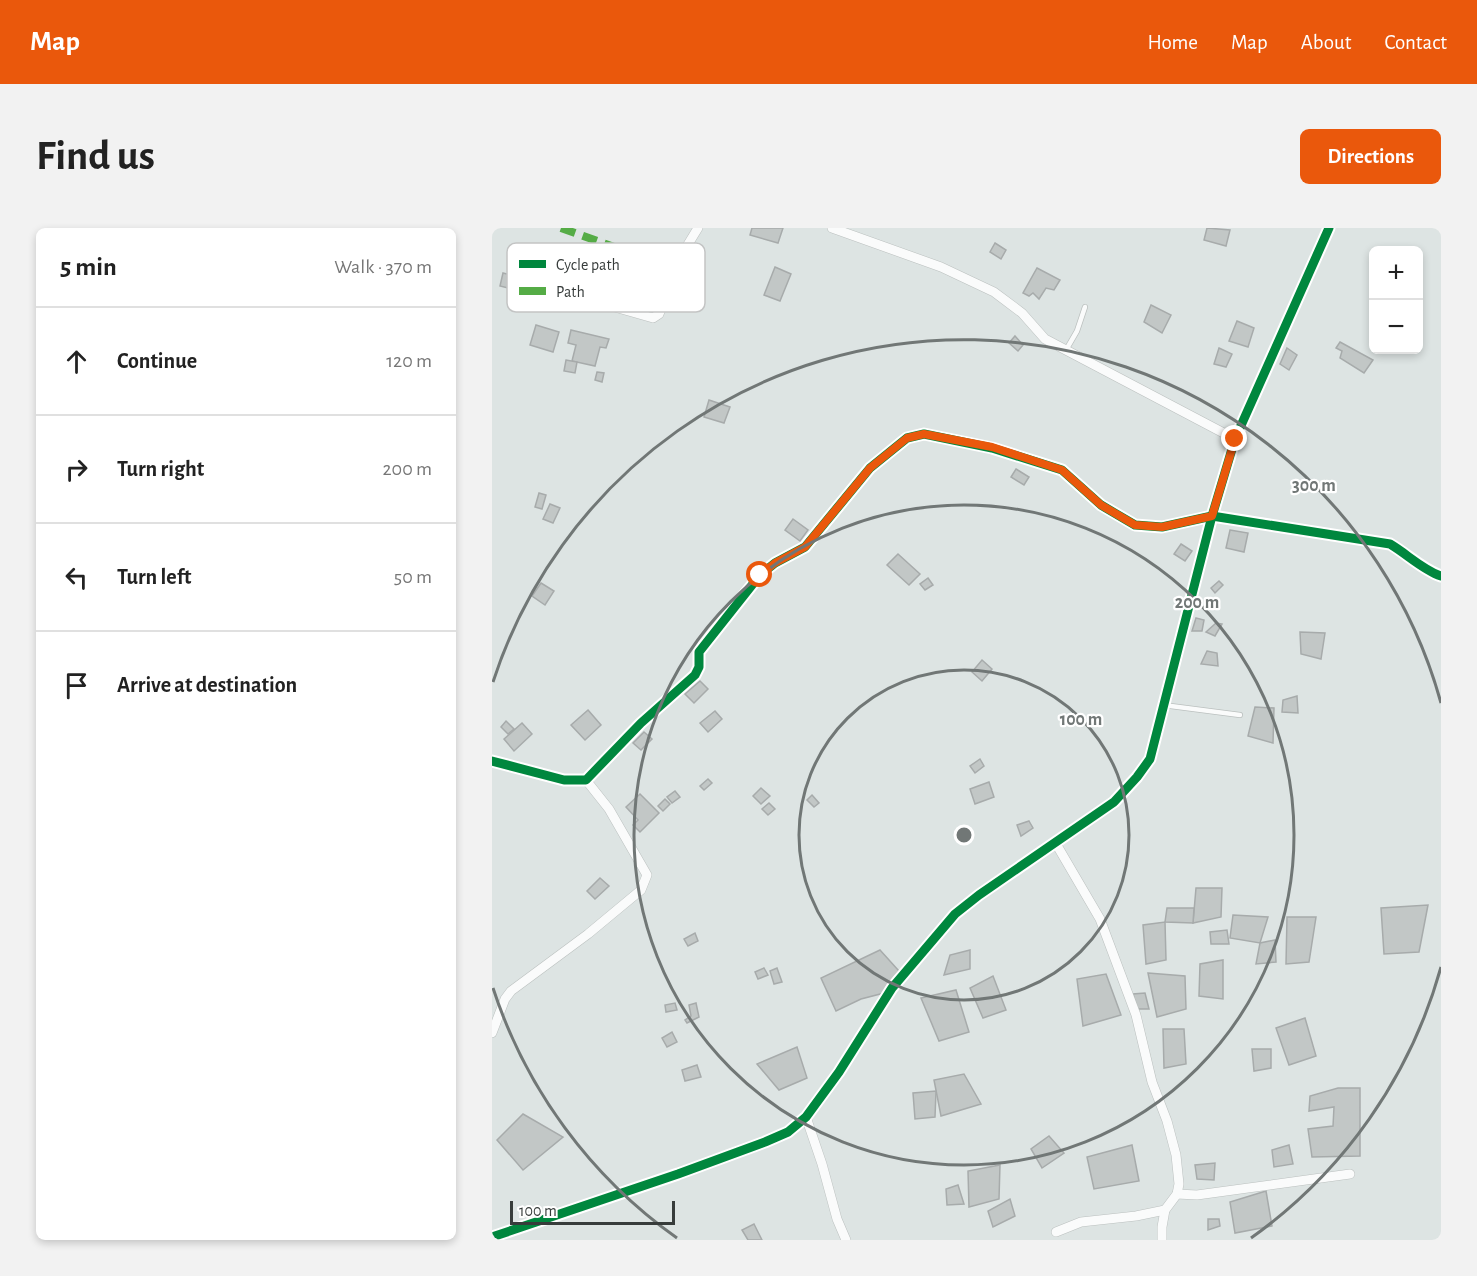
<!DOCTYPE html>
<meta charset="utf-8">
<style>
:root{--surface:#fff;--page:#f2f2f2;--text:#222;--muted:#767676;--line:#e0e0e0;--accent:#ea580c}
body{margin:0;font-family:"Alegreya Sans",sans-serif;background:var(--page);color:var(--text)}
.controls{position:absolute;right:18px;top:18px;display:grid;overflow:hidden;border-radius:9px;box-shadow:0 3px 9px #0003}
.controls button{width:54px;height:54px;display:grid;place-items:center;padding:0;border:0;border-bottom:2px solid var(--line);background:var(--surface);color:var(--text);font:30px sans-serif}
.scale{position:absolute;left:18px;bottom:15px;width:165px;box-sizing:border-box;padding-left:6px;border:3px solid #373c3b;border-top:0;font-size:16px;line-height:21px;white-space:nowrap;color:#373c3b;-webkit-text-stroke:4px #fff;paint-order:stroke}
.stop{position:absolute;width:18px;height:18px;margin:-14px;border:4px solid #ea580c;border-radius:50%;background:#fff}
.stop.end{background:#ea580c;border-color:#fff;box-shadow:0 2px 6px #0008}
.list{margin:0;padding:0;list-style:none}
h2{display:flex;justify-content:space-between;align-items:center;height:78px;margin:0;padding:0 24px;font-size:26px}
h2 small{font-size:20px;font-weight:400;color:var(--muted)}
.list li{display:grid;grid-template-columns:39px 1fr auto;gap:18px;align-items:center;box-sizing:border-box;height:108px;padding:0 24px;border-top:2px solid var(--line)}
.list b{display:block;font-size:22px;white-space:nowrap}
.list em{font-size:20px;font-style:normal;color:var(--muted)}
.icon{flex:none;width:33px;height:33px;fill:none;stroke:currentColor;stroke-width:2;stroke-linecap:round;stroke-linejoin:round}
.map{position:relative;flex:none;width:949px;height:1012px;overflow:hidden;border-radius:9px}
header{display:flex;align-items:center;gap:36px;box-sizing:border-box;height:84px;padding:0 30px;background:var(--accent);color:#fff}
header strong{font-size:28px}
nav{display:flex;gap:33px;margin-inline-start:auto;font-size:21px}
.intro{display:flex;align-items:center;justify-content:space-between;box-sizing:border-box;height:144px;padding:0 36px}
h1{margin:0;font-size:42px}
.button{padding:15px 27px;border-radius:9px;background:var(--accent);color:#fff;font-size:21px;font-weight:700}
main{display:flex;gap:36px;padding:0 36px}
aside{flex:1;background:var(--surface);border-radius:9px;box-shadow:0 3px 9px #0003}
.map>svg:first-child{display:block}
.building{fill:#c2c7c6;stroke:#a7abab;stroke-width:1.5}
.lines{fill:none;stroke-linecap:round;stroke-linejoin:round}
.service-casing{stroke:#bbc0bf;stroke-width:6}
.minor-casing{stroke:#bbc0bf;stroke-width:10}
.service{stroke:#fafbfb;stroke-width:4.5}
.minor{stroke:#fafbfb;stroke-width:9}
.quiet{stroke:#55ac46;stroke-width:8;stroke-dasharray:15 8;stroke-linecap:butt}
.cycleway-casing{stroke:#fff;stroke-width:13}
.cycleway{stroke:#00873e;stroke-width:9}
.route{stroke:#ea580c;stroke-width:8}
.ring{fill:none;stroke:#717776;stroke-width:3}
.key{fill:#fff;stroke:#c3c4c4;stroke-width:1.5}
.key-label{font-size:16px;fill:#373c3b}
.centre{fill:#717776;stroke:#fff;stroke-width:3}
.ring-label{font-size:18px;text-anchor:middle;font-weight:bold;fill:#717776;stroke:#fff;stroke-width:4.5;stroke-linejoin:round;paint-order:stroke}
</style>
<header>
<strong>Map</strong>
<nav><a>Home</a><a>Map</a><a>About</a><a>Contact</a></nav>
</header>
<div class="intro"><h1>Find us</h1><a class="button">Directions</a></div>
<main>
<aside>
<h2>5 min<small>Walk · 370 m</small></h2>
<ul class="list">
<li><svg class="icon" aria-label="ahead" viewBox="0 0 24 24"><path d="M12 20V5M6 11l6-6 6 6"/></svg><div><b>Continue</b></div><em>120 m</em></li>
<li><svg class="icon" aria-label="right" viewBox="0 0 24 24"><path d="M7 20v-9h11M14 6l5 5-5 5"/></svg><div><b>Turn right</b></div><em>200 m</em></li>
<li><svg class="icon" aria-label="left" viewBox="0 0 24 24"><path d="M17 20v-9H6M10 6l-5 5 5 5"/></svg><div><b>Turn left</b></div><em>50 m</em></li>
<li><svg class="icon" aria-label="arrive" viewBox="0 0 24 24"><path d="M6 21V4h12l-3 4 3 4H6"/></svg><div><b>Arrive at destination</b></div></li>
</ul>
</aside>
<div class="map">
<svg width="949" height="1012" viewBox="0 0 949 1012">
<rect width="100%" height="100%" fill="#dde4e3"/>
<!-- building -->
<g class="building">
<polygon points="260,0 291,0 286,15 258,7"/>
<polygon points="715,0 738,2 734,18 712,12"/>
<polygon points="503,15 514,22 509,31 498,24"/>
<polygon points="283,39 299,46 288,73 272,67"/>
<polygon points="545,40 568,52 562,62 554,60 547,71 541,65 537,68 531,65"/>
<polygon points="11,45 44,53 41,66 8,58"/>
<polygon points="659,77 679,87 670,105 652,94"/>
<polygon points="745,93 762,100 756,119 737,113"/>
<polygon points="44,97 67,104 61,124 38,117"/>
<polygon points="79,102 117,111 114,120 108,119 103,138 80,133 84,117 76,115"/>
<polygon points="523,108 531,117 526,123 517,115"/>
<polygon points="848,114 881,132 872,145 848,130 850,123 844,120"/>
<polygon points="727,120 740,126 734,139 722,136"/>
<polygon points="795,120 805,127 797,142 788,136"/>
<polygon points="74,132 85,134 83,145 72,143"/>
<polygon points="105,144 112,145 110,154 103,152"/>
<polygon points="217,172 238,179 232,195 212,189"/>
<polygon points="524,241 537,249 532,257 519,249"/>
<polygon points="47,265 54,267 50,281 43,279"/>
<polygon points="58,276 68,280 61,295 51,291"/>
<polygon points="301,291 316,302 308,313 293,302"/>
<polygon points="738,302 756,305 752,324 734,320"/>
<polygon points="689,316 700,323 693,333 682,326"/>
<polygon points="406,326 428,346 417,357 395,337"/>
<polygon points="436,350 441,357 433,362 428,356"/>
<polygon points="727,353 731,357 723,365 719,360"/>
<polygon points="49,355 62,363 53,377 40,368"/>
<polygon points="704,390 712,392 710,403 700,403"/>
<polygon points="724,395 730,396 723,408 714,404"/>
<polygon points="808,404 833,405 829,431 809,426"/>
<polygon points="715,423 725,425 726,438 709,436"/>
<polygon points="490,432 500,441 490,453 480,444"/>
<polygon points="208,453 216,461 202,475 193,466"/>
<polygon points="805,468 806,485 790,484 791,472"/>
<polygon points="763,479 782,480 781,515 756,508"/>
<polygon points="96,482 109,497 93,512 79,497"/>
<polygon points="223,483 230,491 216,504 208,495"/>
<polygon points="14,493 22,501 16,506 9,499"/>
<polygon points="30,495 40,506 22,523 12,511"/>
<polygon points="152,504 160,511 149,522 141,515"/>
<polygon points="488,531 492,538 483,545 478,538"/>
<polygon points="216,551 220,555 212,562 208,558"/>
<polygon points="497,554 502,569 483,576 478,561"/>
<polygon points="269,560 278,568 269,576 261,568"/>
<polygon points="183,563 188,569 180,575 175,569"/>
<polygon points="148,566 167,585 148,604 141,597 146,592 134,579"/>
<polygon points="320,567 327,575 322,579 315,572"/>
<polygon points="173,571 178,576 171,583 166,578"/>
<polygon points="277,575 283,581 276,587 270,581"/>
<polygon points="537,593 541,600 529,608 525,597"/>
<polygon points="108,650 117,658 103,671 95,663"/>
<polygon points="704,660 730,660 729,689 701,695"/>
<polygon points="936,677 927,724 892,726 889,680"/>
<polygon points="675,680 702,680 701,695 673,694"/>
<polygon points="741,687 776,689 768,715 738,710"/>
<polygon points="795,689 824,689 817,734 794,736"/>
<polygon points="673,694 674,732 654,736 651,697"/>
<polygon points="735,702 737,716 719,716 718,704"/>
<polygon points="203,705 206,713 196,718 192,711"/>
<polygon points="783,712 784,734 764,736 768,715"/>
<polygon points="388,722 407,743 392,765 369,771 344,783 329,750"/>
<polygon points="478,722 478,741 452,747 458,727"/>
<polygon points="731,732 731,771 707,768 708,736"/>
<polygon points="272,740 276,747 266,751 263,744"/>
<polygon points="285,740 290,754 282,756 278,743"/>
<polygon points="656,745 693,748 694,781 665,789"/>
<polygon points="614,746 629,787 591,798 585,751"/>
<polygon points="501,748 514,782 491,790 478,760"/>
<polygon points="464,762 477,804 447,813 429,770"/>
<polygon points="653,765 657,781 645,781 641,766"/>
<polygon points="183,775 185,782 174,784 173,777"/>
<polygon points="204,775 207,789 195,795 193,792 199,788 197,777"/>
<polygon points="813,790 824,828 797,837 784,800"/>
<polygon points="671,801 692,801 694,836 672,840"/>
<polygon points="180,804 185,814 175,819 170,810"/>
<polygon points="305,819 315,850 287,862 265,836"/>
<polygon points="760,821 779,821 779,840 762,843"/>
<polygon points="205,837 209,849 193,853 190,842"/>
<polygon points="472,846 489,876 449,888 442,852"/>
<polygon points="846,860 868,860 868,928 820,929 816,901 841,898 842,879 817,883 818,868"/>
<polygon points="444,863 443,889 423,891 421,865"/>
<polygon points="31,886 71,909 31,942 5,912"/>
<polygon points="557,908 572,925 550,940 539,921"/>
<polygon points="640,917 647,953 602,961 595,929"/>
<polygon points="797,917 801,936 782,939 780,922"/>
<polygon points="723,935 722,952 705,951 703,937"/>
<polygon points="508,937 507,971 477,979 476,943"/>
<polygon points="466,957 472,976 455,977 454,961"/>
<polygon points="774,963 780,998 743,1005 738,974"/>
<polygon points="518,971 523,988 501,999 496,983"/>
<polygon points="716,991 727,991 728,998 716,1002"/>
<polygon points="262,996 270,1012 256,1012 250,1002"/>
</g>
<g class="lines">
<defs>
<g id="service">
<polyline points="574,122 585,103 593,79"/>
<polyline points="671,477 748,487"/>
</g>
<g id="minor">
<polyline points="340,0 449,39 502,64 530,85 553,111 743,211"/>
<polyline points="119,78 161,90 167,86 195,18 206,0"/>
<path d="M0,533L72,552H94L149,495L203,447L207,439V424L268,347L283,335L313,319L378,240L415,210L432,206L500,220L570,242L609,277L643,297L670,299L720,288L898,316C915,326 931,342 949,348"/>
<polyline points="563,614 608,691 644,787 660,854 675,893 684,927 687,956 685,966 673,982 670,999 670,1012"/>
<polyline points="0,805 13,771 19,763 96,706 149,662 155,647 117,581 94,552"/>
<polyline points="314,889 330,936 345,991 354,1012"/>
<polyline points="685,966 705,967 858,946"/>
<polyline points="564,1004 589,994 644,988 673,982"/>
<polyline points="0,1009 186,946 273,914 296,904 314,889 347,844 400,760 463,686 487,667 622,574 645,549 658,531 720,288 743,211 837,0"/>
</g>
</defs>
<!-- service casing -->
<use href="#service" class="service-casing"/>
<!-- minor casing -->
<use href="#minor" class="minor-casing"/>
<!-- service -->
<use href="#service" class="service"/>
<!-- minor -->
<use href="#minor" class="minor"/>
<!-- quiet -->
<polyline class="quiet" points="69,0 158,32"/>
<defs>
<g id="cycleway">
<path d="M0,533L72,552H94L149,495L203,447L207,439V424L268,347L283,335L313,319L378,240L415,210L432,206L500,220L570,242L609,277L643,297L670,299L720,288L898,316C915,326 931,342 949,348"/>
<polyline points="0,1009 186,946 273,914 296,904 314,889 347,844 400,760 463,686 487,667 622,574 645,549 658,531 720,288 743,211 837,0"/>
</g>
</defs>
<!-- cycleway casing -->
<use href="#cycleway" class="cycleway-casing"/>
<!-- cycleway -->
<use href="#cycleway" class="cycleway"/>
</g>
<g class="lines">
<!-- route -->
<polyline class="route" points="268,347 283,335 313,319 378,240 415,210 432,206 500,219 570,242 609,277 643,297 670,299 720,288 743,211"/>
</g>
<!-- distance rings -->
<g class="ring">
<circle cx="472" cy="607" r="165"/>
<circle cx="472" cy="607" r="330"/>
<path d="M949 739A495 495 0 0 1 759 1010M185 1010A495 495 0 0 1 1 760M1 454A495 495 0 0 1 949 475"/>
</g>
<!-- legend -->
<rect x="15" y="15" width="198" height="69" rx="9" class="key"/>
<rect x="27" y="32" width="27" height="8" fill="#00873e"/>
<rect x="27" y="59" width="27" height="8" fill="#55ac46"/>
<g class="key-label">
<text x="64" y="42">Cycle path</text>
<text x="64" y="69">Path</text>
</g>
<circle cx="472" cy="607" r="9" class="centre"/>
<g class="ring-label">
<text x="822" y="263">300 m</text>
<text x="705" y="380">200 m</text>
<text x="589" y="497">100 m</text>
</g>
</svg>
<div class="controls">
<button>+</button>
<button>−</button>
</div>
<div class="scale">100 m</div>
<div class="stop" style="left:268px;top:347px"></div>
<div class="stop end" style="left:743px;top:211px"></div>
</div>
</main>
